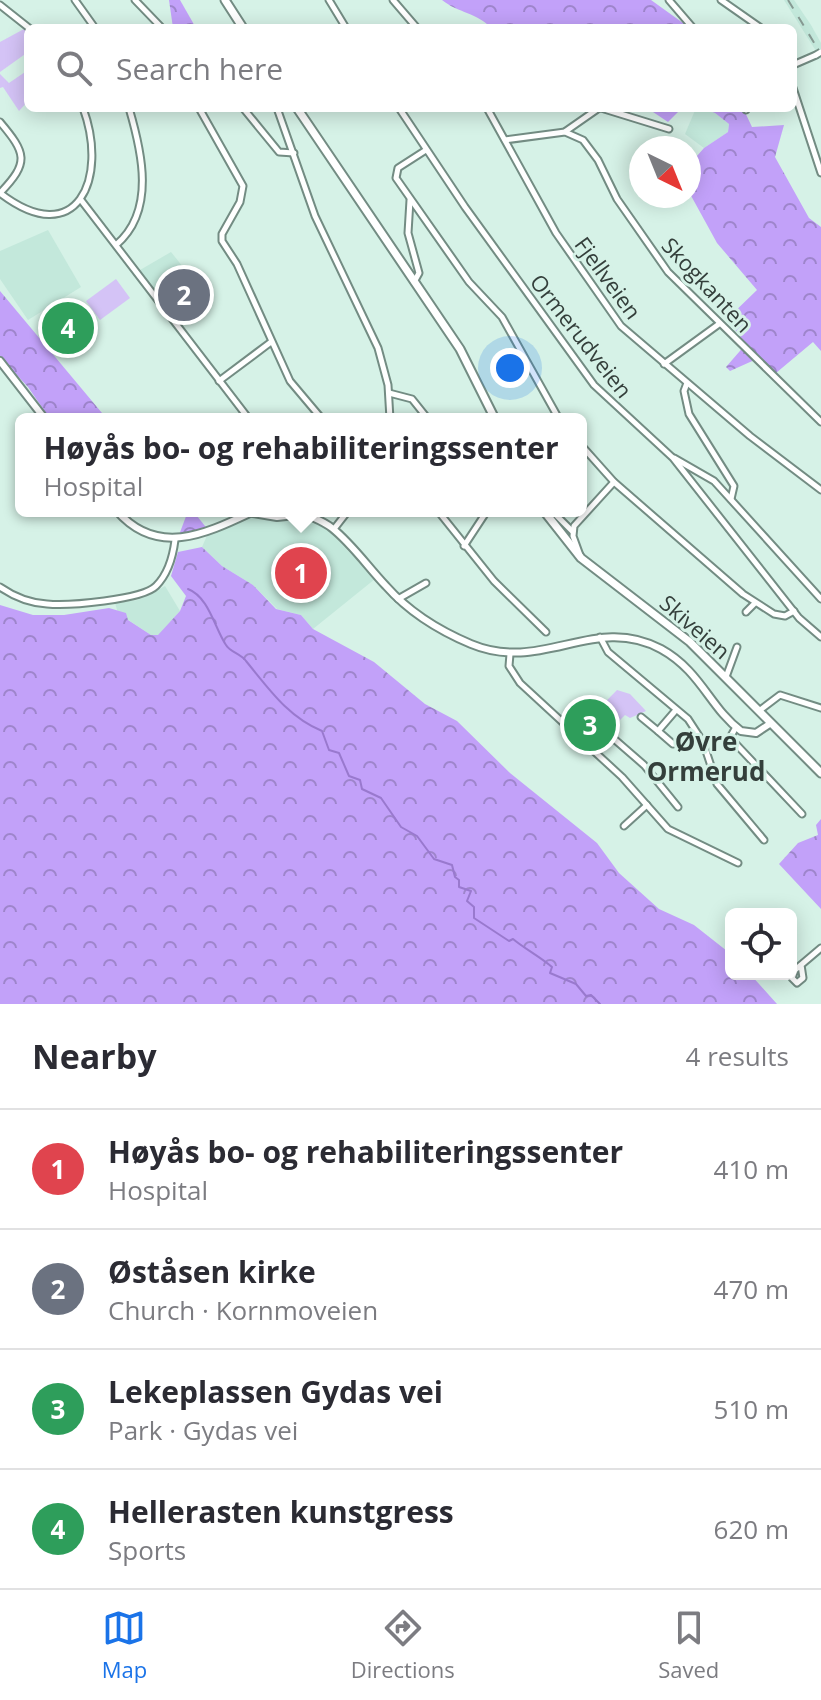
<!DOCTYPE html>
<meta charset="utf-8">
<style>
:root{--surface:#fff;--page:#f2f2f3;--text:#2b2b33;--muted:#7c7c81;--line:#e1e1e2;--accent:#1a73e8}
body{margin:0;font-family:"Open Sans",sans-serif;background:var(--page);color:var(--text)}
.controls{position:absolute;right:24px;bottom:24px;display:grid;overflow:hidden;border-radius:12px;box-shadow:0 4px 20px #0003}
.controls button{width:72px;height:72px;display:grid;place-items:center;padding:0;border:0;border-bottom:2px solid var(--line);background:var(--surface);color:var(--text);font:40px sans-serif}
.compass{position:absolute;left:629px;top:136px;width:72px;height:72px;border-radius:50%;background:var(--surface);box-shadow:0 4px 20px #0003;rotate:137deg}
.you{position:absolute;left:510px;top:368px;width:28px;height:28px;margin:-20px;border:6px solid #fff;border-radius:50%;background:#1a73e8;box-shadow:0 0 0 12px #1a73e833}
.badge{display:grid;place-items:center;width:52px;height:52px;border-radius:50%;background:var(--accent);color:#fff;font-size:26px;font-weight:700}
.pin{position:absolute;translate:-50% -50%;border:4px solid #fff;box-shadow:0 2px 8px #0006}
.popup{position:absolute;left:15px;top:413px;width:572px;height:104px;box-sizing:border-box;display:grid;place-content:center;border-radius:12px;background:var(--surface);filter:drop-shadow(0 2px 6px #0005);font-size:26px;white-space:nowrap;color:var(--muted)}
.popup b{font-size:30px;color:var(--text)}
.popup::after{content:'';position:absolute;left:50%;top:100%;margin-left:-16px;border:16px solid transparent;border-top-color:var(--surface)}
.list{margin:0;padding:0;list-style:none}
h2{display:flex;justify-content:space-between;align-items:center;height:104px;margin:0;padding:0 32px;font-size:34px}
h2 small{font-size:26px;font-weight:400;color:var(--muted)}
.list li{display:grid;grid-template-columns:52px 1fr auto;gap:24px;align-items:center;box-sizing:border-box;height:120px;padding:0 32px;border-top:2px solid var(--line)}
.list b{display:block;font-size:30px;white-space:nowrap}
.list p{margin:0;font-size:26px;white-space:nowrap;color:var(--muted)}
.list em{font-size:26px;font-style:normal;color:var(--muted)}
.icon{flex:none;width:44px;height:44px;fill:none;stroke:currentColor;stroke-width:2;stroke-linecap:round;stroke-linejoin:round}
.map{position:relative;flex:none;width:821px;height:1004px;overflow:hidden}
.search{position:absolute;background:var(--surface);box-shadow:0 4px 20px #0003;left:24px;right:24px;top:24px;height:88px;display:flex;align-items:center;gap:20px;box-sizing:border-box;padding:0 28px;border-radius:12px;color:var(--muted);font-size:30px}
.sheet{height:584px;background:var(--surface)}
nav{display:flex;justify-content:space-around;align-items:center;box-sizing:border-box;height:112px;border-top:2px solid var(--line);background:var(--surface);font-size:22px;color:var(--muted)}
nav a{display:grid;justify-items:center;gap:4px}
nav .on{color:var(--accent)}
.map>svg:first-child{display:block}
.built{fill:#c3e8db}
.forest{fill:url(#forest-crowns)}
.park{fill:#d4c3f6}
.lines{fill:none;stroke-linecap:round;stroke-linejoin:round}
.stream{stroke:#9979ce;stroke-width:2}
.minor-casing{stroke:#738c83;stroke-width:9}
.tertiary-casing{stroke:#738c83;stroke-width:10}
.secondary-casing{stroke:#738c83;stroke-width:11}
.minor{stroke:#fff;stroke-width:5}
.tertiary{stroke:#fff;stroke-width:6}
.secondary{stroke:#fff;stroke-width:7}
.rail{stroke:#879a93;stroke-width:2;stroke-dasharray:10 10;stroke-linecap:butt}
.minor-bridge-casing{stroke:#738c83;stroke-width:9;stroke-linecap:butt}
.minor-bridge{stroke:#fff;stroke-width:5}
.labels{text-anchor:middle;stroke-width:6;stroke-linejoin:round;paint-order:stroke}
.street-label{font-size:22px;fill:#343f3b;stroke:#d6f2e7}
.quarter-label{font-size:26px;font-weight:bold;fill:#343f3b;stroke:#d6f2e7}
</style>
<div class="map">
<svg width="821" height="1004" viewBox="0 0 821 1004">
<defs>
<pattern id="forest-crowns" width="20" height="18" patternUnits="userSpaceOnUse" patternTransform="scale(2)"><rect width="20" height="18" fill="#c2a1f9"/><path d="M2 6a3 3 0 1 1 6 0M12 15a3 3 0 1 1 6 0" fill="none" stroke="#9e85cb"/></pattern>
</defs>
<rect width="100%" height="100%" fill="#d6f2e7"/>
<!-- built -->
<g class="built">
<polygon points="784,0 794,0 811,25 821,43 821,59"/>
<polygon points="696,108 715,113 729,124 728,132 704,148 685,134"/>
<polygon points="48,230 81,287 28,320 0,279 0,251"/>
<polygon points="171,252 191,277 161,297 140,270"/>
<polygon points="255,511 288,511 325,527 375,579 313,629 301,615 277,609 253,585 222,566 202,547 209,531"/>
<polygon points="165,586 180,611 159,635 151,635 118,613 115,603 138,600"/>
</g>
<!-- forest -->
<g class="forest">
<polygon points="169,0 180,0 196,28 173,28"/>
<path d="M442,0H651L690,28H491C478,13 458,13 442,0Z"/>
<polygon points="647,108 682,108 668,122"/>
<polygon points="701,108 743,108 752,127 784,125 775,157 809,218 821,227 821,351 813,342 776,373 759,358 730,371 726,367 746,344 727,319 757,290 717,243 689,192 689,165 704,148 728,132 729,124 715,113"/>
<polygon points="0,291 107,419 50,419 28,387 0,357"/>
<polygon points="188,511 193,511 209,531 179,535"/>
<polygon points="202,547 222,566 253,585 276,609 301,615 313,629 374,662 425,704 457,721 510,773 597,843 619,873 659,909 694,925 727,951 731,955 731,974 750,974 777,1004 0,1004 0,605 33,615 64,615 109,608 126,613 128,620 151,635 158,635 180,611 186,596 171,576 178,552"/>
<polygon points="821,819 821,909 779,864 798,843 818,835 816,825"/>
</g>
<!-- park -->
<g class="park">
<polygon points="24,29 28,33 28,52 0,72 0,42"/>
<polygon points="28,70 28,101 19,111 3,87 0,88 0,74 9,83"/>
<polygon points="116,279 130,298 100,320 86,301"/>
<polygon points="76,300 97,328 60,357 39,329"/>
<polygon points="617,690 630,694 646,711 630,718 625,715 616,724 612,721 603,729 598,724 584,739 576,732"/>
</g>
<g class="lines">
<!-- stream -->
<path class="stream" d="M188,589C209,597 215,629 226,645C230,652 241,654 246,661C269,689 288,717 322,731L329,750L339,753L349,776L360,780L362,789L381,798L401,827L417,836L434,859L452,865L455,877L459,880V887L471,891L467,901L474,907V918L509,941L513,939C525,949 539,956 552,967L550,973L576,984L586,996L591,995L600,1004"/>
<defs>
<g id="minor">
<polyline points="75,0 95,28"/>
<polyline points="135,0 162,28"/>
<polyline points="329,0 346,28"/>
<polyline points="393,0 417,28"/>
<polyline points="669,0 693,28"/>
<polyline points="721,0 761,28"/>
<polyline points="0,5 29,28"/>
<polyline points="793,65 816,55"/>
<polyline points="793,88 821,173"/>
<polyline points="199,108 243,186 240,202 222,234 222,241 237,264 290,381 322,419"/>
<polyline points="243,108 279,152 294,153"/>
<polyline points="277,108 315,216 378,348 388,385 390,419"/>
<polyline points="399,108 465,207 594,385 673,458 799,618 821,637"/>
<polyline points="487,108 556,233 621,326 750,436 821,490"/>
<polyline points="601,108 669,129"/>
<polyline points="745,108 746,110"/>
<path d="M0,122C26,153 30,162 0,193"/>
<polyline points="566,131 599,108"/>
<polyline points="505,140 565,132 583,140 598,160 617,199 668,272 821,422"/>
<polyline points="426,150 398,168 396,178 469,282 502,317 559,419"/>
<path d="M0,193C77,252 109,178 83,108"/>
<polyline points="81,200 249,419"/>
<polyline points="410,200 408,233 419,273 414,282"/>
<path d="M116,245C156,211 142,152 129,108"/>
<polyline points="664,364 719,324"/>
<polyline points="219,381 271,342"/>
<polyline points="687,383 684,391 689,414 734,486 731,499"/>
<polyline points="389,393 412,399 428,419"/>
<polyline points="581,445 614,482 743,594 774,614 785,616 794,611"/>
<polyline points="674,458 714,481 821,599"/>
<polyline points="438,511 494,581 546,632"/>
<polyline points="552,511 572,531"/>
<polyline points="334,529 348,511"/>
<polyline points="464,546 487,511"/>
<polyline points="581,558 573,536 574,526 614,482"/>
<path d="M0,587C13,596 30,603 47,604C68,606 142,600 156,586C168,574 173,556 175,540"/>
<polyline points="398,599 426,583"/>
<polyline points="746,612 755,603"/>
<polyline points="600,637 608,652 688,719 703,742 717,784 764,840"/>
<polyline points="510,654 509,666 520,683 622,777 668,829 738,863"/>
<polyline points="726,677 737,647"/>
<polyline points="759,711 780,695 821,708"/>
<polyline points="641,717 658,731"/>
<polyline points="736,727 731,736 734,742 802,814"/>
<polyline points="606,732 644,765 678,807"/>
<polyline points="673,744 658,731 676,710"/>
<polyline points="624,826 647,805"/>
<polyline points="801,965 803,978 797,983 792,978 795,970 821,948"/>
</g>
<g id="tertiary">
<polyline points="0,361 45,419"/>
<path d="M117,511C158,558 207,533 254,511"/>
<path d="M300,511C310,517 322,520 332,528C352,544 368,567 386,586C409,612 440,631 471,644C543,674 594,613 661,649C701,671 710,708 741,731L756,733L771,723"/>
<polyline points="253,513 277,517 304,514"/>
</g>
<g id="secondary">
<polyline points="225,0 243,28"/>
<polyline points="297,108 460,349 495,419"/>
<polyline points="544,511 581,558 690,642 821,773"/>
</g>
</defs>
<!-- minor casing -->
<use href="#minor" class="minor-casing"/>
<!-- tertiary casing -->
<use href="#tertiary" class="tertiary-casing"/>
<!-- secondary casing -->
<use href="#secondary" class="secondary-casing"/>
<!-- minor -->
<use href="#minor" class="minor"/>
<!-- tertiary -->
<use href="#tertiary" class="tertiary"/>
<!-- secondary -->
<use href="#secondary" class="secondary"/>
<!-- rail -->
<polyline class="rail" points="788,0 821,54"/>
<defs>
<polyline id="minor-bridge" points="816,55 821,52"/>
</defs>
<!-- minor-bridge casing -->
<use href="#minor-bridge" class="minor-bridge-casing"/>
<!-- minor-bridge -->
<use href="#minor-bridge" class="minor-bridge"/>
</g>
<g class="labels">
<!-- street labels -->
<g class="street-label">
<text transform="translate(608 278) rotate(54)" y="8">Fjellveien</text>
<text transform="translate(707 285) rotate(47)" y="8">Skogkanten</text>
<text transform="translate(581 336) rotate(52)" y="8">Ormerudveien</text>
<text transform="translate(695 627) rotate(41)" y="8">Skiveien</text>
</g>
<!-- quarter labels -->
<g class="quarter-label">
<text x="706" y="751">Øvre<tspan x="706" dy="30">Ormerud</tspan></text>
</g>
</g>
</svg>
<div class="controls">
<button><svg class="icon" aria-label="locate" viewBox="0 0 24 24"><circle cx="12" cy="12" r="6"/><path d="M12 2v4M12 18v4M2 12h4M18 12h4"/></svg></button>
</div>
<svg class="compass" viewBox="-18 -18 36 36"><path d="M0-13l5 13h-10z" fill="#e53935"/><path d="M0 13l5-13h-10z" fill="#7c7c81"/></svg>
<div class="you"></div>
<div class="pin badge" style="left:301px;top:573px;background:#e0444e">1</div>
<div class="popup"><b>Høyås bo- og rehabiliteringssenter</b>Hospital</div>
<div class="pin badge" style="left:184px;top:295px;background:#6b7280">2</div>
<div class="pin badge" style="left:590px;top:725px;background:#2e9e5b">3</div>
<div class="pin badge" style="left:68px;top:328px;background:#2e9e5b">4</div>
<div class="search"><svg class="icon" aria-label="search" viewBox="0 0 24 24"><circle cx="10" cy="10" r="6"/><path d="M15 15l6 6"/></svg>Search here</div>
</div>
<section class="sheet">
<h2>Nearby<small>4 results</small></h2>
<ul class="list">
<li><span class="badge" style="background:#e0444e">1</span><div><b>Høyås bo- og rehabiliteringssenter</b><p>Hospital</p></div><em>410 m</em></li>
<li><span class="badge" style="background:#6b7280">2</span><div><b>Øståsen kirke</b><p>Church · Kornmoveien</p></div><em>470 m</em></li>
<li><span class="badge" style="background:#2e9e5b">3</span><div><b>Lekeplassen Gydas vei</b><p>Park · Gydas vei</p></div><em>510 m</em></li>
<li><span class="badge" style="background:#2e9e5b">4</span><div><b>Hellerasten kunstgress</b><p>Sports</p></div><em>620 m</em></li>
</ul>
</section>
<nav>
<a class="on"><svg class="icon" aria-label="map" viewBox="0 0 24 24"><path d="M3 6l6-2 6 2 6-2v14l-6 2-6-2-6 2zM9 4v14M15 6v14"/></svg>Map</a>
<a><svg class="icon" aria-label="directions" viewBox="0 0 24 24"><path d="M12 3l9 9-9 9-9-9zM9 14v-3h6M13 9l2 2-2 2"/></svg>Directions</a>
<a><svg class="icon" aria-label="saved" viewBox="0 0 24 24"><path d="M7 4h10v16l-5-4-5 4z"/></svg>Saved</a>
</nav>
